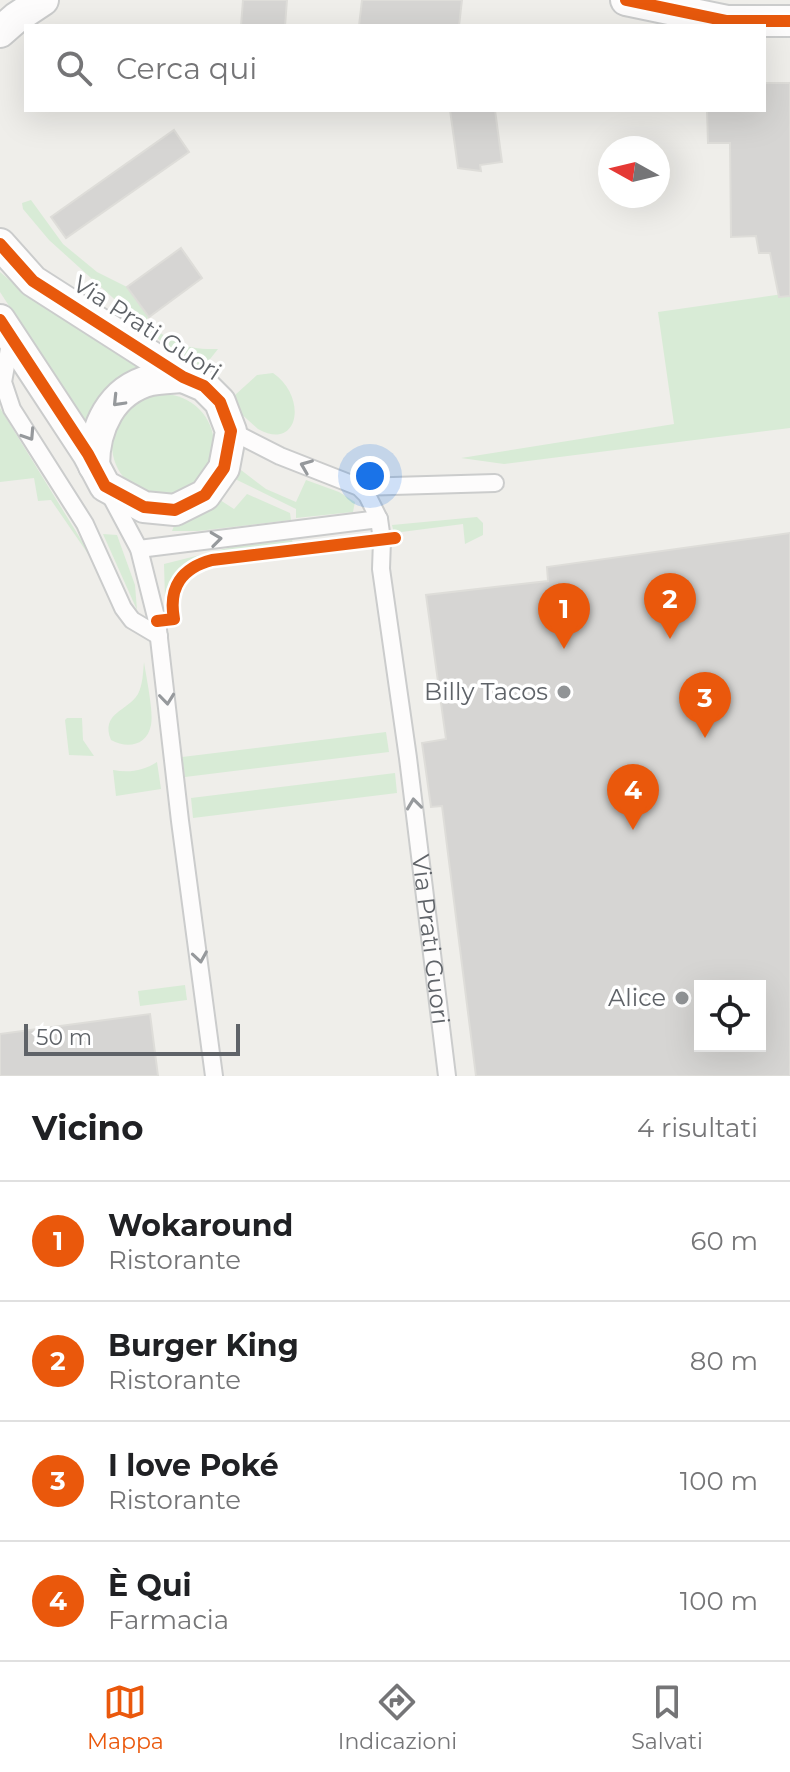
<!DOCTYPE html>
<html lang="it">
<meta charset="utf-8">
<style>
:root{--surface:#fff;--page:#f2f2f2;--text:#202124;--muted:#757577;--line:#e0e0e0;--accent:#ea580c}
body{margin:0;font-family:Montserrat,sans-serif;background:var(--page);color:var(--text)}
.controls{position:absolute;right:24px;bottom:24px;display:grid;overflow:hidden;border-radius:0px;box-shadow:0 8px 32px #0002}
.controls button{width:72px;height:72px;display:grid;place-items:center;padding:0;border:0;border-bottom:2px solid var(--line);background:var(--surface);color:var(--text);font:40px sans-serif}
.compass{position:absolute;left:598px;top:136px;width:72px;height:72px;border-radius:50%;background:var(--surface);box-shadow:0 8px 32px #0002;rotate:278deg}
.scale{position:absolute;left:24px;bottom:20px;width:216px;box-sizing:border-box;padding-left:8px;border:4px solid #5f6368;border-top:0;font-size:22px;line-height:28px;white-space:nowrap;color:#5f6368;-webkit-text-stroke:6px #fff;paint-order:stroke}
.you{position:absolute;left:370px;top:476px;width:28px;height:28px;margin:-20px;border:6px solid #fff;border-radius:50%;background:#1a73e8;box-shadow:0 0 0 12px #1a73e833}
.badge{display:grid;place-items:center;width:52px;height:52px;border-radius:50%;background:var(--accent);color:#fff;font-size:26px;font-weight:700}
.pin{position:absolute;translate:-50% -66px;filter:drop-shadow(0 2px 4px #0008)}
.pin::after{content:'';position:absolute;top:42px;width:28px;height:24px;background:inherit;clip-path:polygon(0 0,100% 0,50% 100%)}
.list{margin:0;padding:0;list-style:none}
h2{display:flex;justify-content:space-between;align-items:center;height:104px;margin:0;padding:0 32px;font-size:34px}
h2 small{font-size:26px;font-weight:400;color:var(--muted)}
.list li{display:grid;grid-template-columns:52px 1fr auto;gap:24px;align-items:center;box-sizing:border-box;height:120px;padding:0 32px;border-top:2px solid var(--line)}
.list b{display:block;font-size:30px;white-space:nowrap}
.list p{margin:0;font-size:26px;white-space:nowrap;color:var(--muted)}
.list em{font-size:26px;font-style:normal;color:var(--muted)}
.icon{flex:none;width:44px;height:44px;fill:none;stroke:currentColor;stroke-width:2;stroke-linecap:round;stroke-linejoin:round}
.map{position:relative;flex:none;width:790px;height:1076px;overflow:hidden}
.search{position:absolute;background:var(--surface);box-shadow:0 8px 32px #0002;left:24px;right:24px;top:24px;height:88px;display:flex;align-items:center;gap:20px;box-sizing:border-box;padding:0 28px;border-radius:0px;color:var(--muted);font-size:30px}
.sheet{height:584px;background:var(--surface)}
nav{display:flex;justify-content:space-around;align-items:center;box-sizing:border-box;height:112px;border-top:2px solid var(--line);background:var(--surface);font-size:22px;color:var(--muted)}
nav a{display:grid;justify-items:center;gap:4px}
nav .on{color:var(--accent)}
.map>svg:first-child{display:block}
.green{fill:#d8ebd6}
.building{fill:#d6d5d3;stroke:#deddd9;stroke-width:2;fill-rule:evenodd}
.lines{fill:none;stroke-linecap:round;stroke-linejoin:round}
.lane-casing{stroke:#cbcccc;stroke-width:20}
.street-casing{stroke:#cbcccc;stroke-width:34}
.lane{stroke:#fdfcfc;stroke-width:16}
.street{stroke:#fdfcfc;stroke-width:30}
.cycleway-casing{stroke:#fff;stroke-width:17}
.cycleway{stroke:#e8590c;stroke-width:12}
.oneway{stroke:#96999c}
.poi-dot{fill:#919496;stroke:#fff;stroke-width:3}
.labels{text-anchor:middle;stroke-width:7;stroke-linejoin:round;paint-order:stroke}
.street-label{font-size:24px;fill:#5f6368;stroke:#fff}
.poi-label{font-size:24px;fill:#5f6368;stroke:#fff;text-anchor:end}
</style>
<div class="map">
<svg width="790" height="1076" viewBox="0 0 790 1076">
<rect width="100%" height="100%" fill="#efeeea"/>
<!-- green -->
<g class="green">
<path d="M31,200L63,244L97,272L127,287L148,317L146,323C173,342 184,350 218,349L203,368L235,395L257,375L273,373C308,397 299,452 258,429L49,240L23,209L22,203Z"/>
<path d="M0,272L33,300L140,369C108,387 101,390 86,424L0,292Z"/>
<polygon points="790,293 790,428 504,464 461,458 674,424 658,312"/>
<circle cx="163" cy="445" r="51"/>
<polygon points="0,408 104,577 51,500 38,501 34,478 0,482"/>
<polygon points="241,470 266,489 296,502 306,480 339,492 355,502 353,512 296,518 296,509 235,479"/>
<polygon points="247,494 290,513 291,520 198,531 172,531 174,526 198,517 220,500 234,509"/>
<polygon points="477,517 483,523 483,535 465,544 463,524 394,533 392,525"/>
<polygon points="103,534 117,535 135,585 137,610"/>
<path d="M292,540L294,546C265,549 199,549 179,571C173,578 169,590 165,599L164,564L240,545Z"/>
<path d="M144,662C146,676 154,713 151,725C147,746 127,749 111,740C100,713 128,711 138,694C143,684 143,672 144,662Z"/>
<polygon points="67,718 82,718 83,740 94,756 69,755 65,720"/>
<polygon points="386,732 389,752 185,777 182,757"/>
<path d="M157,762L161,789L116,796L113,770C129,773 143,771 157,762Z"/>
<polygon points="395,773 397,793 193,818 191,798"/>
<polygon points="185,985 187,1000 140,1006 138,991"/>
</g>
<!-- building -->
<g class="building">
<polygon points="243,0 287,0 285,26 241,26"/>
<polygon points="362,0 462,0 459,26 359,26"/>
<polygon points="764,83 790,83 790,296 779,297 770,253 759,253 756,236 731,237 730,143 708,143 707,110 764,110"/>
<polygon points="450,110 495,110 502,162 480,165 481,171 458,168"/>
<polygon points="174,130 189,152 66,238 51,217"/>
<polygon points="181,248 202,278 149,317 127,287"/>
<path d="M790,533V1076H476L442,806L431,807L422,743L446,739L426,595L548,581L547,567ZM700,986H760V1046H700Z"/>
<polygon points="150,1014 158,1076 0,1076 0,1034"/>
</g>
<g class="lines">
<defs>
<g id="lane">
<polyline points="11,338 3,382 12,409 85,524 123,608 132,620 159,636"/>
<polyline points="359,487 495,483"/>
<polyline points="108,491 139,549 157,621 180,821 214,1076"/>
<path id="s1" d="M379,519L382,540L381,569L408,758L447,1076"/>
<polyline points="139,549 379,519 367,495 359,487 280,456 231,431"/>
</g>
<g id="street">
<polyline points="626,0 727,21 790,21"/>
<polyline points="0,32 16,18 43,0"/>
<polyline points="0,244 33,281 183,377 204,386 220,402 231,431 224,468 205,495 175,510 144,507 105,486 88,454 0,320"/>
<path d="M94,466C94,428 111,390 151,380C161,378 172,378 183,377"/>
</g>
</defs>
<!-- lane casing -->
<use href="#lane" class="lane-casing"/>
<!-- street casing -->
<use href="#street" class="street-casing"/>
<!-- lane -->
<use href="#lane" class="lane"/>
<!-- street -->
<use href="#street" class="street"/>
<defs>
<g id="cycleway">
<polyline points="626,0 727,21 790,21"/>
<polyline points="0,244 33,281 183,377 204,386 220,402 231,431 224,468 205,495 175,510 144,507 105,486 88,454 0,320"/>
<path d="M157,621L174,619C168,587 182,568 212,560L395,538"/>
</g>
</defs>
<!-- cycleway casing -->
<use href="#cycleway" class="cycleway-casing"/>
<!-- cycleway -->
<use href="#cycleway" class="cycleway"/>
</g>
<!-- one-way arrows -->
<defs><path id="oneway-chevron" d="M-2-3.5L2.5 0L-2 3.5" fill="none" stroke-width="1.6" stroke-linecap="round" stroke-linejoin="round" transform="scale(2)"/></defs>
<g class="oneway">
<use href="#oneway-chevron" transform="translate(118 401) rotate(134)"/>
<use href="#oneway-chevron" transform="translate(29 435) rotate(57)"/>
<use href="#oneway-chevron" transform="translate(306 466) rotate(-158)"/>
<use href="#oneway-chevron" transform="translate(216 539) rotate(-7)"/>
<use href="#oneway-chevron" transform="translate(167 699) rotate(84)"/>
<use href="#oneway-chevron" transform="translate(414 804) rotate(-97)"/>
<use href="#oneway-chevron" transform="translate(200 957) rotate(81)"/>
</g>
<!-- markers -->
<g class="poi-dot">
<circle cx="564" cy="692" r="8"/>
<circle cx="682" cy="998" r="8"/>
</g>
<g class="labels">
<!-- street labels -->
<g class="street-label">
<text transform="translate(147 328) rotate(33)" y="8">Via Prati Guori</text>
<text dy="8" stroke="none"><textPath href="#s1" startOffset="424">Via Prati Guori</textPath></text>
</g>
<!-- poi labels -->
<g class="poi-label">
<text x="548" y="700">Billy Tacos</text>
<text x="666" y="1006">Alice</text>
</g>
</g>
</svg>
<div class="controls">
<button><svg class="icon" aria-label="locate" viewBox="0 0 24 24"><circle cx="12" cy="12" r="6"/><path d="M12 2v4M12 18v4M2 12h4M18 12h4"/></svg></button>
</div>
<svg class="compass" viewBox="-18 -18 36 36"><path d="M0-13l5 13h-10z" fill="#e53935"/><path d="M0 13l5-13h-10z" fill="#757577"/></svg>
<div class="scale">50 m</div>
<div class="you"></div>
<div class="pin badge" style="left:564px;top:649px">1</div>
<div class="pin badge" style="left:670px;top:639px">2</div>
<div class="pin badge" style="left:705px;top:738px">3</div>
<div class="pin badge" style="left:633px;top:830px">4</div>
<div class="search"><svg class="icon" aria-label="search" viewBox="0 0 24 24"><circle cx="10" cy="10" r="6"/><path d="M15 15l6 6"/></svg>Cerca qui</div>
</div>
<section class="sheet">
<h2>Vicino<small>4 risultati</small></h2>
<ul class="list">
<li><span class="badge">1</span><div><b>Wokaround</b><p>Ristorante</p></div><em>60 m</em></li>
<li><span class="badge">2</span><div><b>Burger King</b><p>Ristorante</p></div><em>80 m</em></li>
<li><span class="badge">3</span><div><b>I love Poké</b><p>Ristorante</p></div><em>100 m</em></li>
<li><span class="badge">4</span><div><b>È Qui</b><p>Farmacia</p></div><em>100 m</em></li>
</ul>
</section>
<nav>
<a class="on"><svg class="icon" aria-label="map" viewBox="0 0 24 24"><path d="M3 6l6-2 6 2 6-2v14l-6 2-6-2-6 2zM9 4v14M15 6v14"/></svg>Mappa</a>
<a><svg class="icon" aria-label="directions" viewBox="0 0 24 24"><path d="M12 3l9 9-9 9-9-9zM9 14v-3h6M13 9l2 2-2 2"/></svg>Indicazioni</a>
<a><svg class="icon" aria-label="saved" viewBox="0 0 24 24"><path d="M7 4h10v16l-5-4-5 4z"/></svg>Salvati</a>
</nav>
